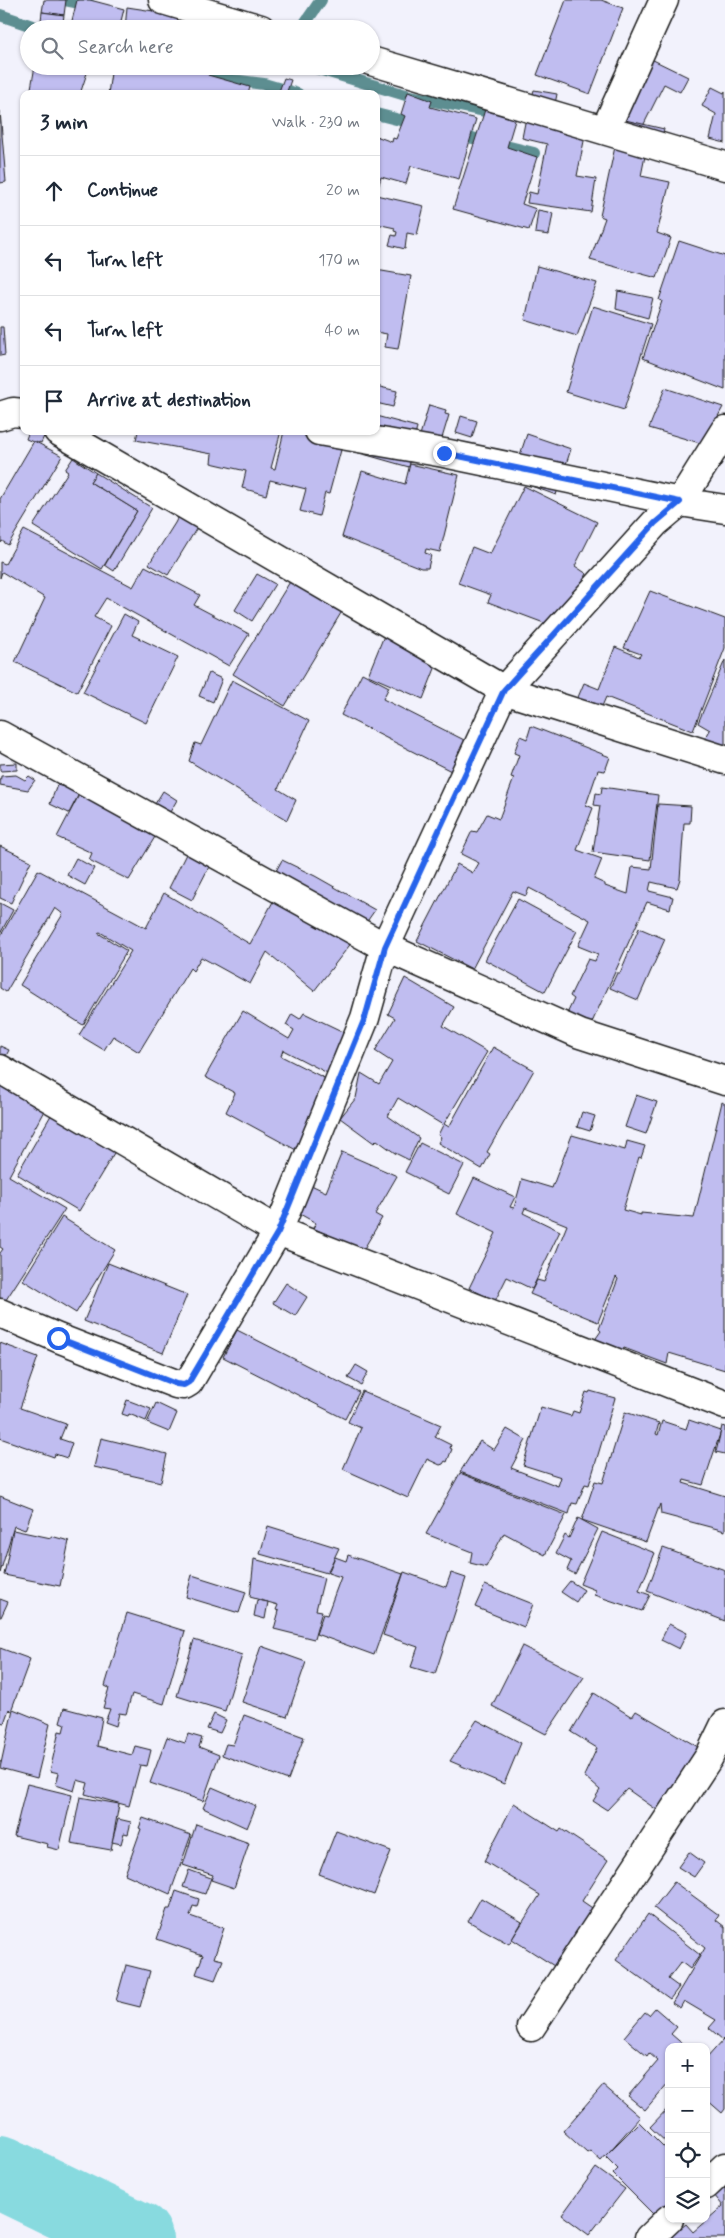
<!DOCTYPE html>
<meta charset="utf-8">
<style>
:root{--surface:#fff;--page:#f2f2f3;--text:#1f2937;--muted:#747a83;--line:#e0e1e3}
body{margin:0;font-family:Mynerve,sans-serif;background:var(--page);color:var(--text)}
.controls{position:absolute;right:15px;bottom:15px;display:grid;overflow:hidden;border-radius:10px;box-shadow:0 1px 4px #0004}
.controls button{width:45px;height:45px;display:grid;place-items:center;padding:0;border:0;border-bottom:1px solid var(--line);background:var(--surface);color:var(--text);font:25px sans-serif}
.stop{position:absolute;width:15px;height:15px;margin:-11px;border:4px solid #2563eb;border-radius:50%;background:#fff}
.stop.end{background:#2563eb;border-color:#fff;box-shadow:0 1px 5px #0008}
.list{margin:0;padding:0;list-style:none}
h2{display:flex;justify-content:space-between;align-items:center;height:65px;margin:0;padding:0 20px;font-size:21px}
h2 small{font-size:16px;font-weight:400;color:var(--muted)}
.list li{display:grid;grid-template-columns:32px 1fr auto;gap:15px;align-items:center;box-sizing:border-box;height:70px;padding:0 20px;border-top:1px solid var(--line)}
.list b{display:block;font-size:19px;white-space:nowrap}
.list em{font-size:16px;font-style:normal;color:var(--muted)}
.icon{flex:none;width:28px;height:28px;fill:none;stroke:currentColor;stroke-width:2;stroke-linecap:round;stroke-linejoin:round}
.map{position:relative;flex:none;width:725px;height:2238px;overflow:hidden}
.search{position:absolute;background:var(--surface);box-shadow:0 1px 4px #0004;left:20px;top:20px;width:360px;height:55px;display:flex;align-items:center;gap:12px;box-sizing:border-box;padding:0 18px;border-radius:28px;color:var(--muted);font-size:19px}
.panel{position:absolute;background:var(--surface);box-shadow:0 1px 4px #0004;left:20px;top:90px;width:360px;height:345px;border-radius:10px}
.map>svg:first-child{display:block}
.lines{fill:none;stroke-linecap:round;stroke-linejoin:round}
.stream{stroke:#5d8e91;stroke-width:12}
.river{stroke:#88dadf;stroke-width:74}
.building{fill:#c0bdf0;stroke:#1c1c1c}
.street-casing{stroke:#1c1c1c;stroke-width:31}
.street{stroke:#fff;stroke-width:28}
.route{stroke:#2563eb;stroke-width:6}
</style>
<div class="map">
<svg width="725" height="2238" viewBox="0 0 725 2238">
<rect width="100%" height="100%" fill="#f2f2fc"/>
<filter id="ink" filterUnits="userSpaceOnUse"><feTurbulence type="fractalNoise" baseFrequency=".02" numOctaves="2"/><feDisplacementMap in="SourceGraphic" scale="10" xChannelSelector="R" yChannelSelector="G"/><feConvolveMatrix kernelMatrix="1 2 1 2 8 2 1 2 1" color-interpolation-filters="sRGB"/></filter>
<g filter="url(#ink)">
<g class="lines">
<!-- stream -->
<g class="stream">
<polyline points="65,0 90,5"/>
<polyline points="0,15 41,29"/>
<polyline points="301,29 321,0"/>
<polyline points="309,66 409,96 501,114"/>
<polyline points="192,68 232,80 264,84 298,94"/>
<polyline points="376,114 420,125"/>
<polyline points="456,134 534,153"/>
</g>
<!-- river -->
<polyline class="river" points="0,2172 136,2238"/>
</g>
<!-- building -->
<g class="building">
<polygon points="44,0 66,0 64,15 42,12"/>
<polygon points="77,0 90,0 124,9 119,29 70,29"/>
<polygon points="566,0 601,0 623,8 590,94 537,75"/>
<polygon points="127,7 213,20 212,29 125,29"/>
<polygon points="42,12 64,15 62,29 40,29"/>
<polygon points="645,56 688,77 680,92 664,84 635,142 609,133"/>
<polygon points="35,66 86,66 89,67 80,94 30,94"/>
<polygon points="90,66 110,66 108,73 89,68"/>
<polygon points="112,66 209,66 208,75 250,87 248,94 108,94"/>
<polygon points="284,78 291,80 286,94 278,94"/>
<polygon points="712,87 724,93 725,91 725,143 710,139 716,114 702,106"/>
<polygon points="534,90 557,94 555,104 590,111 577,176 596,179 591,212 527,203 529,192 537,194 547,144 522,138 530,97 532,97"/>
<polygon points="491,91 522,97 507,147 537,157 522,204 536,209 529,230 453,209"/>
<polygon points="408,92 432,101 430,107 476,119 459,179 411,166 406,184 381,177 377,192 376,136 392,142 393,138 396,139 405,116 401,114"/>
<polygon points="0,111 6,182 0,183"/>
<polygon points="621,119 664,129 661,143 648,141 641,176 670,182 657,233 671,238 657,278 590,260 605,218 600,216"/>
<polygon points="376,195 424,206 417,235 407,233 405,249 389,245 392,235 396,236 397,232 394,231 395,228 377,224 379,216 376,215"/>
<polygon points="538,210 553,213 549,235 535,233"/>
<polygon points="679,241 725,256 725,390 643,358 662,301 659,300"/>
<polygon points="537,266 597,283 577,336 525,320"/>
<polygon points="376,270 411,276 398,349 385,347 387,334 376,332"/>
<polygon points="618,291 653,298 648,318 616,309"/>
<polygon points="593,306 651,324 624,410 566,392"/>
<polygon points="0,327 3,327 5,355 0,356"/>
<polygon points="376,386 397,391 393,407 376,403"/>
<polygon points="665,388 723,407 703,444 649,428"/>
<polygon points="429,405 446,410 445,414 449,415 436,458 415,452"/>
<polygon points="376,416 417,427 409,467 349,450 376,431"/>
<polygon points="461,416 477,421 472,438 456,433"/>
<polygon points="29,431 46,432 41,443 39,442 38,444 26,439"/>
<polygon points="138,431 281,431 271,468 275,469 284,431 315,431 344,439 329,494 325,493 319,516 300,511 306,489 270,480 266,495 242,488 246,471 211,463 212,454 136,440"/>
<polygon points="527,434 571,449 556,495 512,479"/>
<polygon points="34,441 62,456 8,545 2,541 1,543 0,499"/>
<polygon points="73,458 96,473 90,482 137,511 102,569 33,526 68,472 65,470"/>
<polygon points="410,464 459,475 440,552 426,549 425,553 431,555 428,568 421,568 342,537 362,471 405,484"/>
<polygon points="96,473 152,508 114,571 105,565 137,511 90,482"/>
<polygon points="524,486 597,522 575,566 587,574 552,626 488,602 491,595 458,583 472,547 490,554"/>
<polygon points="187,499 209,508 168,575 149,564 175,523"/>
<polygon points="24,530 133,587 145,566 200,595 194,605 249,634 229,666 106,598 94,617 111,626 77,692 15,662 45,598 2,572 0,578 0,562 5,564"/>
<polygon points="296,572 347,603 285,706 233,674"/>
<polygon points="257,574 275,584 252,621 235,610"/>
<polygon points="650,591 725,619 725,648 693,731 606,697 600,711 576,702 584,683 599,689 615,647 639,657 641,654 624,648"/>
<polygon points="124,614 138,622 132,635 178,657 146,723 83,692"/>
<polygon points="388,626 443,648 423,699 368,675"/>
<polygon points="725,660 725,746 704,741 710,730 698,723"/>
<polygon points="209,673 222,679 213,702 199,696"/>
<polygon points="362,673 389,687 383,699 474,745 459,775 341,715"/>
<polygon points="232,680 309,721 278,789 296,800 287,820 189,761 195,743 201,745"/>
<polygon points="531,726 610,757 605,771 598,770 586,805 593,808 577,850 602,859 594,879 605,884 605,886 628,894 632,867 651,869 658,804 691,806 690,823 684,823 680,879 677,888 651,882 649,891 673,897 670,909 647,902 589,1029 565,1018 574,999 570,996 588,959 595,961 598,954 578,946 590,920 529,888 526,896 513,891 472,969 417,941 457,864 473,873 479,863 461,854 472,831 477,832 487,814 499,819 514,778 511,777 519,755 514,753 520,736 527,739"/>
<polygon points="17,763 17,770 0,771 0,764"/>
<polygon points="91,772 170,812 129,880 89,860 92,853 57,837"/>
<polygon points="16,775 25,780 29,776 35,780 28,790 0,785 1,776"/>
<polygon points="57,785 80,792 69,813 50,804"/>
<polygon points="602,787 658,795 650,860 593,852 600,806 594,805 596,793 601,794"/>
<polygon points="163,791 177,800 170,812 155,804"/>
<polygon points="191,844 215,855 192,900 169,888"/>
<polygon points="0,846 31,861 11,903 0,898"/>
<polygon points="76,858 94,868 85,885 67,875"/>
<polygon points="282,860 315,876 375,910 356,937 314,991 267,952 250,984 201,957 193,971 190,968 139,1052 113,1036 104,1050 79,1035 131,951 100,932 98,933 127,951 83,1025 20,985 63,914 55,908 6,992 0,988 0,937 38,870 146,928 164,893 250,944 275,898 264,893"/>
<polygon points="518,899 577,931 545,992 485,960"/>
<polygon points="0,903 13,910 0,934"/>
<polygon points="639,928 665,939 638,1000 610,988 617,973 620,973"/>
<polygon points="405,978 454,1007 443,1026 487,1052 444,1124 449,1127 493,1047 534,1070 487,1152 490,1154 482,1169 438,1143 441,1137 438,1135 443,1125 398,1098 388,1116 419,1138 409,1160 395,1153 377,1140 374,1143 340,1118 356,1098 361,1073 379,1084 392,1062 375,1051 395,1018 388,1014"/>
<polygon points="243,1011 289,1039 294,1030 286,1025 292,1014 300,1019 304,1013 354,1037 337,1078 283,1050 281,1056 332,1082 298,1151 226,1112 235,1093 205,1077"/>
<polygon points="0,1046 9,1050 0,1068"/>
<polygon points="0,1080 54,1092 9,1176 65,1209 0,1309 0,1253 3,1249 0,1247"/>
<polygon points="636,1095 657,1102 646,1134 625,1127"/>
<polygon points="722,1102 725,1104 725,1370 669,1353 667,1364 624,1348 622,1352 594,1341 601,1331 599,1329 618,1279 616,1277 598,1322 530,1294 537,1280 544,1282 567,1225 525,1208 523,1213 560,1231 532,1289 507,1277 495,1301 469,1288 496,1233 457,1214 474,1178 515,1197 510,1207 514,1208 522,1179 552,1188 572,1135 625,1150 627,1141 645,1146 641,1158 639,1157 623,1210 641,1215 641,1213 694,1218"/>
<polygon points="54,1110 117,1148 79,1211 17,1174"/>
<polygon points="582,1112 595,1116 590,1131 577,1127"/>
<polygon points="420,1143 464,1165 449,1194 405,1172"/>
<polygon points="342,1152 397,1176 375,1214 382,1218 362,1252 313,1228 316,1223 298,1213 311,1185 326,1192"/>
<polygon points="62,1217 115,1250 76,1313 23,1280"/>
<polygon points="108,1263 187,1295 163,1353 84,1321"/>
<polygon points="286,1283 307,1297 295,1316 273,1303"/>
<polygon points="237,1330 359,1392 345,1419 223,1357"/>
<polygon points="0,1343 38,1357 20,1408 66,1424 60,1439 72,1443 67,1458 55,1454 54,1457 0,1438"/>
<polygon points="356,1365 368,1372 361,1385 348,1378"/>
<polygon points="362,1391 441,1425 435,1437 451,1445 450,1448 452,1449 447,1462 445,1461 443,1464 440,1465 427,1459 408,1498 343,1469 361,1428 348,1422"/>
<polygon points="590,1391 615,1398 589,1485 585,1484 577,1504 572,1503 569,1514 460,1472 480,1441 494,1450 507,1429 526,1440 511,1468 558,1486 561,1477 523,1465 541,1407 571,1416 573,1411 579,1413 586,1392 589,1393"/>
<polygon points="127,1400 151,1409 146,1421 129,1414 128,1416 122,1414"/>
<polygon points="156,1403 177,1413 169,1432 147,1423"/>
<polygon points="625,1412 659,1423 656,1434 658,1435 662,1421 686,1429 689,1420 721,1431 703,1485 684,1480 683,1483 725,1496 725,1531 661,1514 660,1504 646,1542 582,1520 595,1481 603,1483"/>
<polygon points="722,1426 725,1427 725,1454 716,1452"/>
<polygon points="101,1438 167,1454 161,1482 94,1467"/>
<polygon points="460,1473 566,1515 545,1555 504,1533 486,1567 470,1563 472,1552 426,1534"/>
<polygon points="0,1496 33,1509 25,1530 14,1526 0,1573"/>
<polygon points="578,1518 598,1529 575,1574 567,1570 571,1561 556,1553 565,1535 569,1538"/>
<polygon points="268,1526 339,1548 327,1573 260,1554"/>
<polygon points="13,1530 51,1538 51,1536 69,1541 60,1586 4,1575"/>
<polygon points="602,1532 655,1553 639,1591 650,1595 642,1611 594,1595 595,1590 580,1584"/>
<polygon points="663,1548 725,1570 725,1621 647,1591"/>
<polygon points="348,1555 403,1574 374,1655 316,1634 323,1614 327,1615 341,1577 328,1573 335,1557 346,1561"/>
<polygon points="254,1559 324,1578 316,1610 322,1611 314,1639 274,1629 279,1611 276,1610 278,1605 250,1597"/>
<polygon points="404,1572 446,1587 451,1573 466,1578 435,1674 411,1667 418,1647 383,1635"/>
<polygon points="192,1575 246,1592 239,1613 186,1597"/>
<polygon points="570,1581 584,1590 576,1602 561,1592"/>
<polygon points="485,1585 533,1604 524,1627 475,1607"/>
<polygon points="0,1599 8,1602 1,1617 0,1617"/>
<polygon points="257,1600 268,1602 265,1619 254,1616"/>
<polygon points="127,1613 185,1631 164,1704 132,1694 126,1714 119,1713 116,1726 105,1722 110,1709 103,1708 109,1688 105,1686"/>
<polygon points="669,1624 687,1633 679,1649 661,1640"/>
<polygon points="194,1640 242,1655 225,1711 177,1696"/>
<polygon points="261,1646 306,1662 287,1717 242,1702"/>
<polygon points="522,1646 584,1677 546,1734 492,1706"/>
<polygon points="0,1648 30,1659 11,1711 9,1709 4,1723 0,1722"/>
<polygon points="594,1693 632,1717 636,1711 698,1747 657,1810 627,1789 607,1810 593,1801 600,1790 584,1776 597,1748 571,1732"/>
<polygon points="64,1708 102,1718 97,1746 132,1755 135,1746 151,1750 147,1766 140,1765 129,1806 85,1794 88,1783 77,1780 74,1791 56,1785 59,1773 50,1771 59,1731 63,1732 65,1724 60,1722"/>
<polygon points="13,1709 50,1724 37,1778 0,1768"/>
<polygon points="214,1714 226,1720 220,1733 207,1729"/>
<polygon points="244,1715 304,1737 288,1780 222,1755 226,1744 233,1745"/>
<polygon points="477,1720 521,1743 504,1784 450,1761"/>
<polygon points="188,1734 202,1738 199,1747 219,1755 203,1801 150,1783 167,1737 185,1743"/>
<polygon points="27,1784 72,1795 59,1850 47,1847 48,1844 14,1836"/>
<polygon points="212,1787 256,1806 247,1828 203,1808"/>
<polygon points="80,1797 119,1804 111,1850 71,1843"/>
<polygon points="514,1803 559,1832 561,1829 608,1860 582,1901 601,1914 565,1973 512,1939 540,1895 484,1861"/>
<polygon points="143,1818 191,1835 170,1894 125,1874 141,1829 139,1828"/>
<polygon points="118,1819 131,1822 128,1834 124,1833 121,1844 112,1842"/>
<polygon points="196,1824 249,1843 234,1888 211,1880 213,1875 183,1865"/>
<polygon points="336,1831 391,1851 374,1895 319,1874"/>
<polygon points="689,1852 704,1863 694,1877 678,1867"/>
<polygon points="189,1870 211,1878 205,1894 183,1887"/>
<polygon points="674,1882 719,1915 716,1920 725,1927 725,2038 723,2040 709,2028 716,2020 684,2001 680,2008 672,2003 705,1948 654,1908"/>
<polygon points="176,1891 199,1899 197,1907 193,1906 190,1916 224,1928 214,1958 223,1960 215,1980 196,1974 203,1955 157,1939 167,1909 170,1909"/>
<polygon points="481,1898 522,1922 509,1944 468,1921"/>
<polygon points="648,1914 700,1955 690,1969 681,1962 668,1979 679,1987 670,1999 616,1960"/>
<polygon points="126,1965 150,1971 140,2007 116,2001"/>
<polygon points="655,2008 677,2027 671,2034 686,2047 669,2047 669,2082 645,2110 628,2096 658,2061 649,2053 647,2056 624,2037 645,2012 649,2015"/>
<polygon points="723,2040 725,2042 725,2109 722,2113 706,2099 706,2059"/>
<polygon points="603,2085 640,2117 601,2161 590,2151 587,2153 563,2131"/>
<polygon points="669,2107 669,2145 650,2127"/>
<polygon points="639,2122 669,2152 669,2201 655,2216 613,2174 618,2169 605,2156"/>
<polygon points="596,2168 625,2189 589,2235 562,2215"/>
<polygon points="725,2188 725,2238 669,2238 686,2224 693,2232 723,2206 714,2195"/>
</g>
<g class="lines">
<defs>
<g id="street">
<polyline points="163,0 261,29"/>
<polyline points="371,61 725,166"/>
<polyline points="605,130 664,0"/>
<polyline points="0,416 13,412 24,413"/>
<polyline points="58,431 504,690 725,760"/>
<polyline points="319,431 444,453 680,502 725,509"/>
<polyline points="0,735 385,947 580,1034 725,1081"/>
<polyline points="0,1069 278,1231 725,1405"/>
<polyline points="0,1313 58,1338 176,1384 184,1385 189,1382 278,1231 365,1018 385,947 504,690 655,523 680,502 725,430"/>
<polyline points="531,2027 709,1757 725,1724"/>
<polyline points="706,2185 725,2167"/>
<polyline points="649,2238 669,2219"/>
</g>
</defs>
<!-- street casing -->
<use href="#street" class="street-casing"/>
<!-- street -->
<use href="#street" class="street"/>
</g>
</g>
<g class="lines" filter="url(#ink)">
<!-- route -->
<polyline class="route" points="58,1338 176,1384 184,1385 189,1382 278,1232 365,1018 385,947 504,690 655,523 680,502 444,453"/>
</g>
</svg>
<div class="controls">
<button>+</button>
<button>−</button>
<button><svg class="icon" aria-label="locate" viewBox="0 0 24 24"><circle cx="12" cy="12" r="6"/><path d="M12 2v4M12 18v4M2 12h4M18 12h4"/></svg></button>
<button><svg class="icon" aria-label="layers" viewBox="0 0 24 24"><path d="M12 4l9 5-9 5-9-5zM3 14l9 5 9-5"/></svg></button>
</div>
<div class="stop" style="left:58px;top:1338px"></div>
<div class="stop end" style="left:444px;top:453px"></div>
<div class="search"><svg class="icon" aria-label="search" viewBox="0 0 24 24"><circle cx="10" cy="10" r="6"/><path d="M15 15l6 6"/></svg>Search here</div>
<section class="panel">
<h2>3 min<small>Walk · 230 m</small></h2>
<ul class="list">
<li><svg class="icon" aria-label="ahead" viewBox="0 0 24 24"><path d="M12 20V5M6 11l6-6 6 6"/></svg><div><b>Continue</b></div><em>20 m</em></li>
<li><svg class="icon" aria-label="left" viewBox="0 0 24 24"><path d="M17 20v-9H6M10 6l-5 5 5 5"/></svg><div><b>Turn left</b></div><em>170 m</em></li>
<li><svg class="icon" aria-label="left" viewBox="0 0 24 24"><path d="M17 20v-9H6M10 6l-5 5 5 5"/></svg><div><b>Turn left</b></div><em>40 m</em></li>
<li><svg class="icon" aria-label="arrive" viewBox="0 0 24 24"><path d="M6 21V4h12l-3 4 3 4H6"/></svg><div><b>Arrive at destination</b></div></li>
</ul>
</section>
</div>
